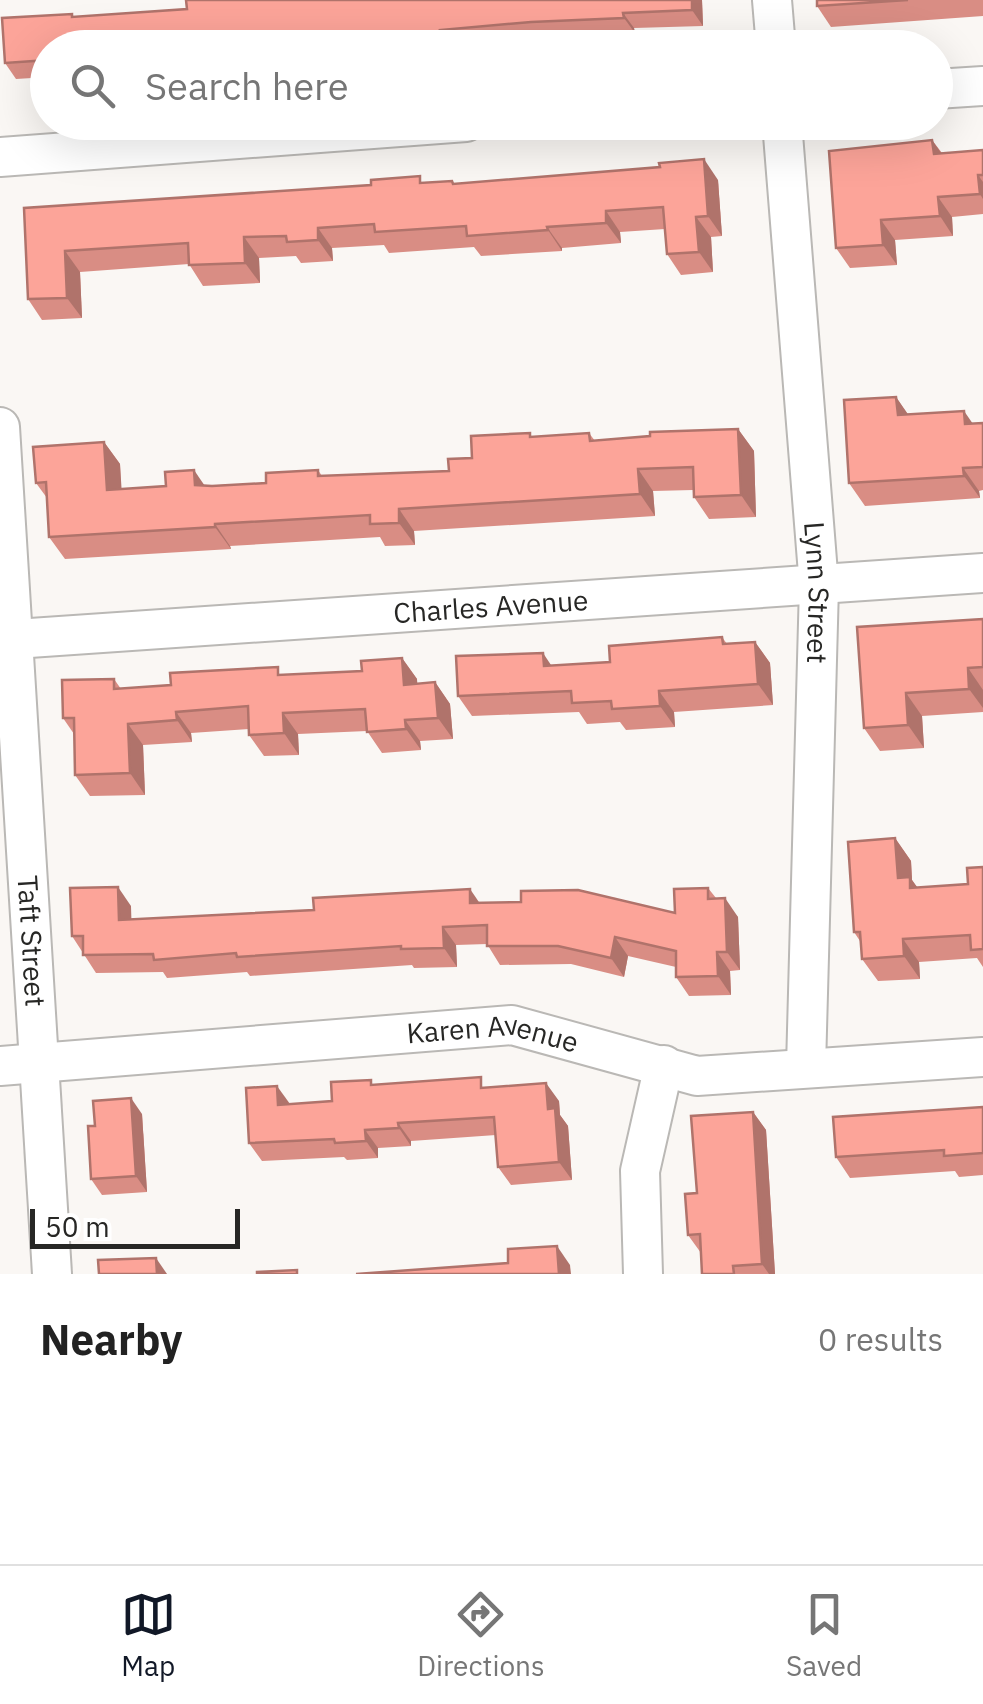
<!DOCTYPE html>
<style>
:root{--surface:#fff;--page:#f2f2f2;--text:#222;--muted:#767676;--line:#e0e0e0;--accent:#111827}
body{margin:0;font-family:"IBM Plex Sans",sans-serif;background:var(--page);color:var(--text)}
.scale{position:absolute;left:30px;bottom:25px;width:210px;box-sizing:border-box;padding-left:10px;border:5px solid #272725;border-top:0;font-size:28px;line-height:35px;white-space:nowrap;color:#272725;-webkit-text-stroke:8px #fff;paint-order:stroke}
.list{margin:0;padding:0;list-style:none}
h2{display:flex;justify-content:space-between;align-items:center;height:130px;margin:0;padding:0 40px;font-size:42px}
h2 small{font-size:32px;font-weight:400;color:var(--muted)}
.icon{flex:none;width:55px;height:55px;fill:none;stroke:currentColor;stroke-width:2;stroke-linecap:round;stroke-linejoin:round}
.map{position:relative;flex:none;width:983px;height:1274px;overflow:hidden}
.search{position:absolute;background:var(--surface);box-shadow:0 10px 40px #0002;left:30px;right:30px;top:30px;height:110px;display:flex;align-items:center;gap:25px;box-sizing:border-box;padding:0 35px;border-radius:55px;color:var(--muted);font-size:38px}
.sheet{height:290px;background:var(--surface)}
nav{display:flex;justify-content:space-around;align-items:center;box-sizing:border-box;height:140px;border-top:2px solid var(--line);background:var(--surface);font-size:28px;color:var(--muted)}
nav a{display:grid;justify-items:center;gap:5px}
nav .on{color:var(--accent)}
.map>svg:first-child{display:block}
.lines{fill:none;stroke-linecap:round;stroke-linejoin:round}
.minor-casing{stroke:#bab8b5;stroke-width:42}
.minor{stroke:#fff;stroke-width:38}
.wall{fill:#d98d84}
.shaded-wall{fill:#b0736b}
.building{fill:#fca499;stroke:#b0736b;stroke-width:2.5}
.labels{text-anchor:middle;stroke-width:10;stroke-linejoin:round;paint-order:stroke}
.street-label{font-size:28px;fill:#272725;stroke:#fff}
</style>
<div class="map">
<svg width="983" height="1274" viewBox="0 0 983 1274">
<rect width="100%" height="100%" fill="#faf7f4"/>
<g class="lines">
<defs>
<g id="minor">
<polyline points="772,0 776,48"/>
<polyline points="936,89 983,86"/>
<path id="s1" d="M782,122L819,586L806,1067"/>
<polyline points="0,157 466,122"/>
<path id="s2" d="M0,427L52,1274"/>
<path id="s3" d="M0,640L983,573"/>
<path id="s4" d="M0,1066L512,1025L697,1076L983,1057"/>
<polyline points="643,1274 640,1171 664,1065"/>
</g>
</defs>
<!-- minor casing -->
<use href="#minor" class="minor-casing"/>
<!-- minor -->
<use href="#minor" class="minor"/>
</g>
<!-- wall -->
<g class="wall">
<polygon points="186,0 702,0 703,26 634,28 635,33 542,37 451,45 451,48 48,48 48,77 16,79 5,63 74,17 187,9"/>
<polygon points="817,0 983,0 983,16 831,27 817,6"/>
<polygon points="932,140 942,153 983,150 983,214 952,217 953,236 895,240 897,265 850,268 836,248"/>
<polygon points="718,180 722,236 711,237 713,272 681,275 667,254 665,229 620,232 621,243 562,248 562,251 481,256 474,247 389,253 384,245 332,248 333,261 301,263 296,256 259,258 260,283 203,286 189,264 80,272 82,318 42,320 28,299 24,208 424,183 455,184"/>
<polygon points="896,397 908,415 973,424 983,423 983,490 979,491 980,498 865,506 849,483"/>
<polygon points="738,429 754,451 756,517 709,519 694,497 693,490 653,491 655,516 414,531 415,545 385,546 380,537 230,546 231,549 65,559 49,537 47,498 36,483 104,442 120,464 121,489 266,483 318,470 322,476 449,471 472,458 533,437 589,433 595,441"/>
<polygon points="983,619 983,712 922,716 924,748 880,751 864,728"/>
<polygon points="722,637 727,644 755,642 770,663 773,705 674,712 675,727 626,730 620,722 587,724 579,712 472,716 458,696 552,666 610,662"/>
<polygon points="402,658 417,679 417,684 435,682 450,704 453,739 420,741 421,750 382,753 367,731 298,734 299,755 264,756 249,735 249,729 191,733 192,742 143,745 145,795 90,796 75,775 74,734 63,718 114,679 121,689 283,675 362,671"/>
<polygon points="895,838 911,861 912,880 917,888 968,884 983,867 983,967 977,958 919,962 920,979 878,981 862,959 860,941 854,932"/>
<polygon points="708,888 716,898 738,917 740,970 730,971 731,995 689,996 676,977 676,967 628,956 624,977 571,964 500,965 487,944 456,945 457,967 414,968 412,965 250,976 247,972 167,978 163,972 96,973 72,936 131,906 131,920 479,903 675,913"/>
<polygon points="374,1085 488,1087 559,1101 560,1115 568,1126 572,1180 511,1185 498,1167 496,1135 411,1141 411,1146 378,1148 378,1158 347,1160 344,1157 262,1161 249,1143 290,1104 332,1101"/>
<polygon points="983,1107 983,1175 959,1177 955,1171 850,1178 836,1157"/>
<polygon points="753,1112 766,1130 775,1274 702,1274 701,1253 688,1235 697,1193"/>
<polygon points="142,1114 147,1192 102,1195 91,1179 95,1126"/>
</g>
<!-- shaded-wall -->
<g class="shaded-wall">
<polygon points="692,0 702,0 703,26 692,10"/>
<polygon points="623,13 634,28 635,33 624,18"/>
<polygon points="440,30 451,45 451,48 441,34"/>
<polygon points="932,140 946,160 934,154"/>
<polygon points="704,159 718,180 722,236 708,216"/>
<polygon points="978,175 983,182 983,199 980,194"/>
<polygon points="938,197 952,217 953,236 940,216"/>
<polygon points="606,211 620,232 621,243 606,223"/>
<polygon points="696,217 711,237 713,272 699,252"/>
<polygon points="881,220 895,240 897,265 883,245"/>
<polygon points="547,227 562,248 562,251 548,230"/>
<polygon points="318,228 332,248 333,261 318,240"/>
<polygon points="244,237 259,258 260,283 245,263"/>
<polygon points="65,251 80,272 82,318 67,298"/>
<polygon points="896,397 912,420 898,415"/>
<polygon points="964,411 980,434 965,424"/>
<polygon points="738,429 754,451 756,517 741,495"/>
<polygon points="104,442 120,464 123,512 107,490"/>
<polygon points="963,468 979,491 980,498 964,476"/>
<polygon points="638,469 653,491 655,516 640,494"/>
<polygon points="194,470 209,492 195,485"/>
<polygon points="399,509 414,531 415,545 399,523"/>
<polygon points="215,524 230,546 231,549 215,527"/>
<polygon points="755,642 770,663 773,705 758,684"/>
<polygon points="543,653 557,674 544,666"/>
<polygon points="402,658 417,679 419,706 404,685"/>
<polygon points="968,668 983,690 983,708 969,689"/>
<polygon points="435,682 450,704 453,739 438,718"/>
<polygon points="659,691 674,712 675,727 660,706"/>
<polygon points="906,693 922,716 924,748 908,725"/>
<polygon points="176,712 191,733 192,742 177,720"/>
<polygon points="283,713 298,734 299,755 284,733"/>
<polygon points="405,720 420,741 421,750 406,729"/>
<polygon points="128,724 143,745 145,795 130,773"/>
<polygon points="895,838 911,861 912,880 926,899 898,878"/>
<polygon points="118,887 131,906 132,939 119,920"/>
<polygon points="470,889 483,908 470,903"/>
<polygon points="725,898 738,917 740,970 727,952"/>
<polygon points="443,927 456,945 457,967 444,948"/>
<polygon points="615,937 628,956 624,977 611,958"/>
<polygon points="903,939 919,962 920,979 904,956"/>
<polygon points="717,952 730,971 731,995 718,976"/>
<polygon points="546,1083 559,1101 560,1115 568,1126 572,1180 559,1162 548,1109"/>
<polygon points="277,1086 290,1104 278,1105"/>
<polygon points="131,1098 142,1114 147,1192 136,1176"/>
<polygon points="753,1112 766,1130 775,1274 769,1274 762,1264"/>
<polygon points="398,1123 411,1141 411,1146 399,1128"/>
<polygon points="365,1130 378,1148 378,1158 366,1141"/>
<polygon points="557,1246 570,1265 571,1274 559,1274"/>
<polygon points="156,1258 167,1274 157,1274"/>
</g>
<!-- building -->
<g class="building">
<polygon points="186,0 692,0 692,10 623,13 624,18 531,22 440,30 441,34 363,40 363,37 226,46 225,33 165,37 166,48 48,48 48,60 5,63 2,18 72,14 72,17 187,9"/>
<polygon points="817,0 908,0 817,6"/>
<polygon points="932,140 934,154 983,150 983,175 978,175 980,194 938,197 940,216 881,220 883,245 836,248 829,151"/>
<polygon points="704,159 708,216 696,217 699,252 667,254 663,207 606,211 606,223 547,227 548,230 467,236 466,226 375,232 374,224 318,228 318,240 287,242 286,236 244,237 245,263 189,265 188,243 65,251 67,298 28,299 24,208 371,185 371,180 420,176 420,183 452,181 453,184 660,167 659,163"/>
<polygon points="896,397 898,415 964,411 965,424 983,423 983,467 963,468 964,476 849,483 844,400"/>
<polygon points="738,429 741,495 694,497 693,467 638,469 640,494 399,509 399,523 370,524 370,515 215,524 215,527 49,537 46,482 36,483 33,447 104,442 107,490 166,486 165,472 194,470 195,485 212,486 266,483 266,473 318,470 318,476 449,471 448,459 472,458 471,436 530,433 530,437 589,433 590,441 650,436 650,432"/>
<polygon points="983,619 983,667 968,668 969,689 906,693 908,725 864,728 857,627"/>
<polygon points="722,637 723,644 755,642 758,684 659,691 660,706 612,709 611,701 572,703 571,691 458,696 456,656 543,653 544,666 610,662 609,646"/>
<polygon points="402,658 404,685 435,682 438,718 405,720 406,729 367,732 365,709 283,713 284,733 249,735 248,706 176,712 177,720 128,724 130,773 75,775 74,718 63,718 62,680 114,679 114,689 171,685 170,673 278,667 278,675 362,671 361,661"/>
<polygon points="895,838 898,878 910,877 910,888 968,884 967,868 983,867 983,949 971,950 970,935 903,939 904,956 862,959 860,932 854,932 848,842"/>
<polygon points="118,887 119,920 314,910 313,898 470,889 470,903 521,902 521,891 578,890 675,913 674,889 708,888 708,899 725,898 727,952 717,952 718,976 676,977 676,951 615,937 611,958 558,946 487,946 487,925 443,927 444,948 401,949 401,946 237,957 236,953 154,960 153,954 83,955 83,936 72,936 70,888"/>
<polygon points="481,1077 481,1088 546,1083 548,1109 555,1108 559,1162 498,1167 494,1117 398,1123 399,1128 365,1130 366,1141 335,1143 334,1139 249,1143 246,1088 277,1086 278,1105 332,1101 331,1082 371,1080 371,1085"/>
<polygon points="131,1098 136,1176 91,1179 88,1126 95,1126 93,1101"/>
<polygon points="983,1107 983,1153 944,1156 944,1150 836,1157 833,1117"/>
<polygon points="753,1112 762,1264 733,1266 734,1274 702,1274 700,1234 688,1235 685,1194 697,1193 691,1116"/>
<polygon points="557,1246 559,1274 356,1274 508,1263 508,1249"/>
<polygon points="156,1258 157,1274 99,1274 98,1260"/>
<polygon points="297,1270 297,1274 257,1274 257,1272"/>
</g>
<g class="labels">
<!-- street labels -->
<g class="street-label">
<text dy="10" stroke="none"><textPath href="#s1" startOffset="472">Lynn Street</textPath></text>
<text dy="10" stroke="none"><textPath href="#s3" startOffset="492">Charles Avenue</textPath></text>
<text dy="10" stroke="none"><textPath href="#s2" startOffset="515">Taft Street</textPath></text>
<text dy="10" stroke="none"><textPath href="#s4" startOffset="495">Karen Avenue</textPath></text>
</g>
</g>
</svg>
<div class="scale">50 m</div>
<div class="search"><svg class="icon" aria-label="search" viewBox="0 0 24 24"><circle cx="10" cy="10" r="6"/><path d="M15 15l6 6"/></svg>Search here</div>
</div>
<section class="sheet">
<h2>Nearby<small>0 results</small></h2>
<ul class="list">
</ul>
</section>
<nav>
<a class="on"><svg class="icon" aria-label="map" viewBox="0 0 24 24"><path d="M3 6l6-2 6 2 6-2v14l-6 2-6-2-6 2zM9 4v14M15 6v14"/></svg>Map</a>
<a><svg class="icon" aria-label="directions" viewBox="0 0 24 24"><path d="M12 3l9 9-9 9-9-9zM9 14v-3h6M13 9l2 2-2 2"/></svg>Directions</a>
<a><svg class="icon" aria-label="saved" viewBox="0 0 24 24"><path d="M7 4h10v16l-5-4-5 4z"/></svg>Saved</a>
</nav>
